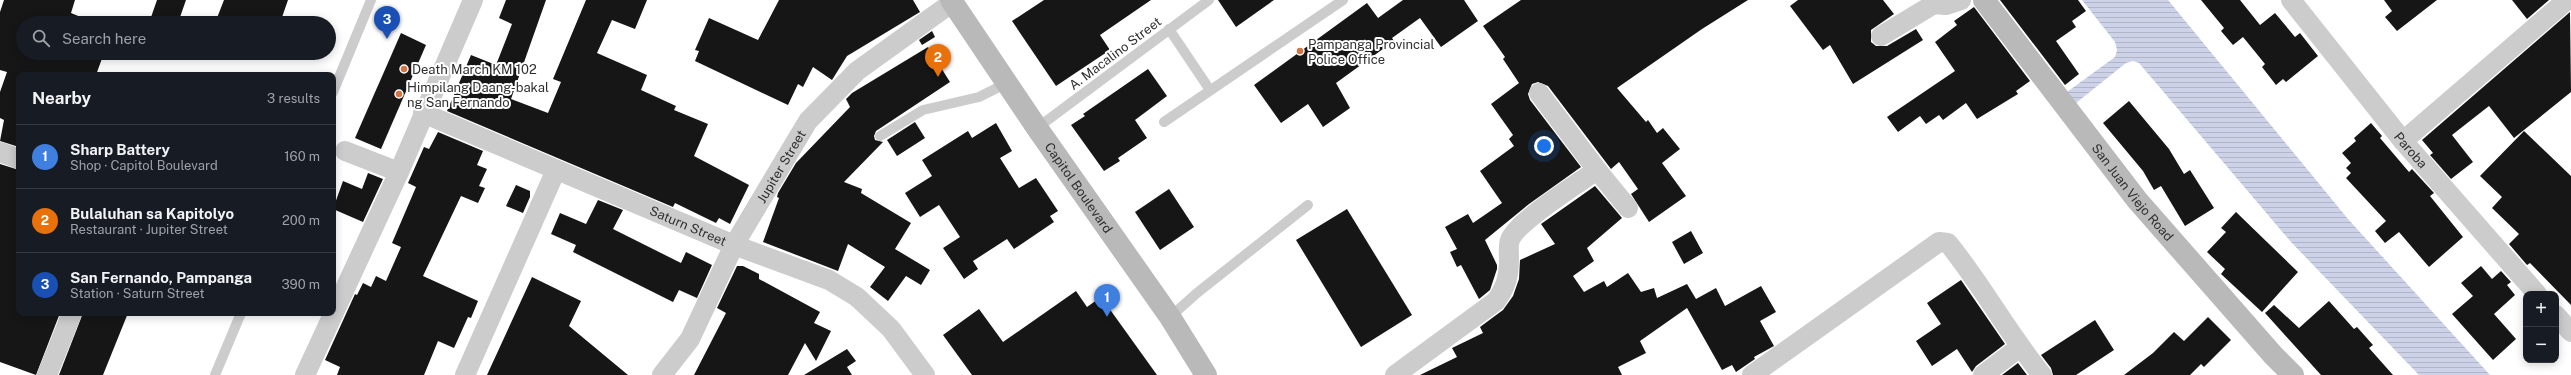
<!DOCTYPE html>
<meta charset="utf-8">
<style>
:root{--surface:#171b24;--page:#242831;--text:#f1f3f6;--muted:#9ea1a6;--line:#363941;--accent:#2563eb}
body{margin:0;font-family:"Public Sans",sans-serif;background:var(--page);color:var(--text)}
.controls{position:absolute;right:12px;bottom:12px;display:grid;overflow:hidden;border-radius:8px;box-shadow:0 2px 10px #0003}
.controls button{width:36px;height:36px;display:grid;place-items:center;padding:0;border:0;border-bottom:1px solid var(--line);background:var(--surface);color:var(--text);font:20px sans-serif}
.you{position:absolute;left:1544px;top:146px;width:14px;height:14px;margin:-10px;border:3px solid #fff;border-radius:50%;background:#1a73e8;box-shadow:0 0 0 6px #1a73e833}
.badge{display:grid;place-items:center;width:26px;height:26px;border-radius:50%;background:var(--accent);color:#fff;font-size:13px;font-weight:700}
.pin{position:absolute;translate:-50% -33px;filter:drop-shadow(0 1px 2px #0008)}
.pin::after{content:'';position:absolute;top:21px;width:14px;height:12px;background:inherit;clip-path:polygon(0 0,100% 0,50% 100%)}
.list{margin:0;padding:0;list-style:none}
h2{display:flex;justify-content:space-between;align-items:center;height:52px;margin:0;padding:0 16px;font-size:17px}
h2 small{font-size:13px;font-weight:400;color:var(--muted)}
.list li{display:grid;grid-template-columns:26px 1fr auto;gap:12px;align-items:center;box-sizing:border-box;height:64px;padding:0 16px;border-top:1px solid var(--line)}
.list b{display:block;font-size:15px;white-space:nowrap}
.list p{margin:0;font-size:13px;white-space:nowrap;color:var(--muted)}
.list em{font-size:13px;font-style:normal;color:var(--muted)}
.icon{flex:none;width:22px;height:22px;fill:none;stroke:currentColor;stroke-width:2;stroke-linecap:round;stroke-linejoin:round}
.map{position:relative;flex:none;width:2571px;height:375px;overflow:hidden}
.search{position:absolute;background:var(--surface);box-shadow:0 2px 10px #0003;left:16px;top:16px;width:320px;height:44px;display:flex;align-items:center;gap:10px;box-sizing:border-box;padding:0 14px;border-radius:22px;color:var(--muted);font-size:15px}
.panel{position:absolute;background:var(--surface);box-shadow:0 2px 10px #0003;left:16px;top:72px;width:320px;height:244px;border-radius:8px}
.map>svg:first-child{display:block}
.water{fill:url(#water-rules)}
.building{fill:#161616}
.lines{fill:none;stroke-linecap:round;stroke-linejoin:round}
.lane{stroke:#ccc;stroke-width:10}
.street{stroke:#ccc;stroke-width:20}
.secondary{stroke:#b9b9b9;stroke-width:22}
.poi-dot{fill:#d47343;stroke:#fff;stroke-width:1.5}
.labels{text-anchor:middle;stroke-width:4;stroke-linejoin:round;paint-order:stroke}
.poi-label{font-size:13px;fill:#2f2f2f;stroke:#fff;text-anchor:start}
.street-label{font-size:13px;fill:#2f2f2f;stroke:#fff}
</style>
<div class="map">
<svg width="2571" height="375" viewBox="0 0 2571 375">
<defs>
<pattern id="water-rules" width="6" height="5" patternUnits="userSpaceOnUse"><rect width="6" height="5" fill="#cdd2e9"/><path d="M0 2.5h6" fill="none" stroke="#b0b5c8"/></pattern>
</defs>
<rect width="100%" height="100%" fill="#fff"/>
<!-- water -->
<polygon class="water" points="2082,0 2168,0 2348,219 2490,375 2419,375 2291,242 2139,63 2133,61 2126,63 2076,103 2067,92 2115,57 2117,50 2115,42"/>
<!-- building -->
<g class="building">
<polygon points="4,0 75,0 71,13 95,23 23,23 23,53 104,53 96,75 19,75 19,147 0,141 4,120 0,118 0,92 7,72 0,70 0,12"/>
<polygon points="157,0 186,0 178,23 167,19 166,23 149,23"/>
<polygon points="224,0 288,0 280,23 215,23"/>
<polygon points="506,0 546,0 511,99 548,113 561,82 553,79 586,0 647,0 635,29 612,20 597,53 647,75 641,90 676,106 674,110 708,124 694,156 749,185 730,224 719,218 716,223 675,203 673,207 447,111 471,55 496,65 512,24 499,18"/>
<polygon points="779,0 913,0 920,12 847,56 832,80 813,67 803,87 798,84 788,105 695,61 699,51 695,50 709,18 758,40"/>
<polygon points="1044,0 1151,0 1100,35 1110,50 1056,86 1012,21"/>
<polygon points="1218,0 1274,0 1236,27"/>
<polygon points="1403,0 1464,0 1478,21 1441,47 1420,18 1392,38 1394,41 1336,83 1350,108 1323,127 1308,104 1281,123 1254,85 1367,3 1378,18"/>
<polygon points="1521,0 1748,0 1702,29 1617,88 1646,122 1648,120 1657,133 1663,128 1680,149 1662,163 1686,196 1649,222 1631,194 1638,189 1619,162 1611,169 1548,86 1538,82 1532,84 1528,94 1530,100 1581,167 1529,204 1485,240 1497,265 1497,269 1490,290 1479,299 1461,265 1457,267 1450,252 1457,249 1445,227 1468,214 1473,223 1502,203 1480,171 1514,146 1509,139 1513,135 1491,104 1519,83 1503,59 1505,57 1483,26"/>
<polygon points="1798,0 1883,0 1894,14 1871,30 1871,42 1876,46 1887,46 1916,29 1923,40 1853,84 1830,45 1823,50 1790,6"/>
<polygon points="2000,0 2078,0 2086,11 2072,21 2076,27 2056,41 2079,74 2065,85"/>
<polygon points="2201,0 2240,0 2260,25 2275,13 2295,37 2300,33 2318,56 2286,82 2283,79 2276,85 2262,67 2265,64 2243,37 2233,45 2221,31 2224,28"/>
<polygon points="2384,0 2437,0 2397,31 2385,17 2392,11"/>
<polygon points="2512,0 2549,0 2527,19"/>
<polygon points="1974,7 2030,81 2016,91 2018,94 1977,119 1966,103 1943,120 1939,115 1926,124 1920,116 1898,132 1887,117 1955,71 1935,42 1957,25 1954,21"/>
<polygon points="2570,12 2571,92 2514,138 2489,106 2452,135 2473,162 2451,179 2430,155 2433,153 2422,140"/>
<polygon points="932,31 935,37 922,45 919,40"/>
<polygon points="401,33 426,45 381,149 355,138"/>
<polygon points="928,47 950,82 876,131 874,136 875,140 883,142 844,182 862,189 861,193 911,223 895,249 930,270 921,285 906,276 888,301 870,287 885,267 848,244 838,271 763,242 779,198 777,197 778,193 796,163 850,107 846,99 852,93"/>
<polygon points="1148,69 1167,96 1135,120 1147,138 1118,158 1120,161 1104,171 1071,125 1085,116 1083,114"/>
<polygon points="2129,101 2169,149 2184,174 2190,170 2214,208 2185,226 2161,186 2154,190 2143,171 2103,123"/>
<polygon points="915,122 925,138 897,156 887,140"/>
<polygon points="996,123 1012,151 1000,158 1019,188 1036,178 1058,211 1050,216 1054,222 1014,249 1007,239 973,261 978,269 964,279 943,248 960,237 939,205 920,217 905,193 932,176 922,160 968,131 972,138"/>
<polygon points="2371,123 2382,136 2380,138 2409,172 2412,169 2434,193 2430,196 2463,237 2429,267 2399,232 2385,243 2375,231 2386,221 2346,178 2351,173 2346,168 2351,163 2342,153 2356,141 2354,138"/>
<polygon points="2524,131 2571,176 2571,305 2530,263 2527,265 2509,244 2519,234 2492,208 2502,197 2480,176"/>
<polygon points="438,132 483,151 477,165 487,169 479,186 485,188 478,203 461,196 423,276 478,301 471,318 468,317 454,348 438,341 424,375 337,375 340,367 325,360 355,294 357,295 363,283 371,287 376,276 386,281 401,247 392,243 416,187 408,183 424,147 429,149"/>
<polygon points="0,164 19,170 19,313 60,313 36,375 0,362"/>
<polygon points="368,173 383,179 363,222 333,209 343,181 362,189"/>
<polygon points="516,185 530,191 530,197 523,213 506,206"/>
<polygon points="1595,186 1622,218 1587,248 1594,261 1573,276 1584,292 1604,281 1607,287 1628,273 1641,292 1654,288 1657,298 1687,284 1696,299 1716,288 1725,306 1761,286 1776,312 1760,321 1774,346 1754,357 1755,359 1736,372 1732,365 1722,370 1687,308 1640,341 1646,353 1618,367 1622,375 1420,375 1457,357 1452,348 1483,333 1480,327 1503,310 1513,296 1519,279 1520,260 1555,244 1541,224"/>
<polygon points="1169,189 1194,227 1160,250 1135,212"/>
<polygon points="598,200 623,210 613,229 681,263 686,252 712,265 697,298 679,290 673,302 573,252 576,245 551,234 560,213 586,224"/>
<polygon points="1347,209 1412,315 1361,347 1296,240"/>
<polygon points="2236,212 2298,272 2262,312 2221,274 2225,269 2207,252 2226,232 2221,228"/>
<polygon points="1691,231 1703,253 1684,264 1672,242"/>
<polygon points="737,266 743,266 759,274 759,279 820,312 814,323 831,331 816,361 805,343 788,375 694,375 726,313 717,308"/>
<polygon points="2481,266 2492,279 2501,271 2511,282 2507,285 2515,295 2494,314 2516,339 2493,360 2452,314 2473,296 2461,283"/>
<polygon points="532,277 581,301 569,326 628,375 487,375"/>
<polygon points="1961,280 2005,344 1976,366 1972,372 1957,349 1932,366 1916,341 1941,324 1927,303"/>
<polygon points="1076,291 1087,307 1101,297 1157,375 972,375 943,335 979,309 1003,342"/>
<polygon points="2329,301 2354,329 2357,327 2373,345 2369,348 2393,375 2321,375 2265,313 2274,305 2299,328"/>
<polygon points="83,313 128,313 103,375 59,375"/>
<polygon points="2208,317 2231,340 2204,367 2201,364 2190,375 2124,375 2153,353 2174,332 2184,341"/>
<polygon points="2095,320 2114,350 2076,375 2053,375 2051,368 2041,355"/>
<polygon points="847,349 856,361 847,367 852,375 804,375"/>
<polygon points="2018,363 2027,375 2002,375"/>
</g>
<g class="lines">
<!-- lane -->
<g class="lane">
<polyline points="1169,29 1210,90"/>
<polyline points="333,92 371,0"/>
<polyline points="1164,122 1343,0"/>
<polyline points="1037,128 1209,0"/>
<polyline points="880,136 923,110 979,97 1007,83"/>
<polyline points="1170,317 1197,293 1308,205"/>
<polyline points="215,375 241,313"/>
</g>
<!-- street -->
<g class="street">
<path id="s1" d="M2291,0L2403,141L2537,294"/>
<polyline points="1881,36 1934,4 1946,5 1961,0"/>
<polyline points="1539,93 1597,170"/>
<path id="s2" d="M423,113L734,245L829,280L857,297L891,329L925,375"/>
<polyline points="2403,141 2567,0"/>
<polyline points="345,151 399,172"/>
<polyline points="0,152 19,159"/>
<polyline points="2556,315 2571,332"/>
<polyline points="47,375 72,313"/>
<polyline points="305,375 399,172 473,0"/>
<polyline points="465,375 556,170"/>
<path id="s3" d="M662,375L690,339L734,245L808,121L857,71L953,2"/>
<path d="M1395,375L1496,301C1506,287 1509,276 1509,259C1509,253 1508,245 1510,240C1517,221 1579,183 1597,170L1628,208"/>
<path d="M1752,375L1939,242L1948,243C1982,285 2008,333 2042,375"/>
<polyline points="1983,375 2020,347"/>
</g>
<!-- secondary -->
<g class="secondary">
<path id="s4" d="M951,0L1037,128L1170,317L1206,375"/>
<path id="s5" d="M1984,0L2137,200L2273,355L2293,375"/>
</g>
</g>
<!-- markers -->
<g class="poi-dot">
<circle cx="1300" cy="51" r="4"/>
<circle cx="404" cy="69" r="4"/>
<circle cx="399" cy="94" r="4"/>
</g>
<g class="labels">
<!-- poi labels -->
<g class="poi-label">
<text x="1308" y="49">Pampanga Provincial<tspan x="1308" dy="15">Police Office</tspan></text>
<text x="412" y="74">Death March KM 102</text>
<text x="407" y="92">Himpilang Daang-bakal<tspan x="407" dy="15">ng San Fernando</tspan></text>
</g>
<!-- street labels -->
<g class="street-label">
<text transform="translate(1115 53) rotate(-37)" y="5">A. Macalino Street</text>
<text dy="5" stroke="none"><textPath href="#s1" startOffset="192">Paroba</textPath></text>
<text dy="5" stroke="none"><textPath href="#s3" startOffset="241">Jupiter Street</textPath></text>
<text dy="5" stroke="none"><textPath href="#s4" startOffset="227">Capitol Boulevard</textPath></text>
<text dy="5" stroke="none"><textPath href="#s5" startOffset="243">San Juan Viejo Road</textPath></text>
<text dy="5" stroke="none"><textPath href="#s2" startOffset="288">Saturn Street</textPath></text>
</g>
</g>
</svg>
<div class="controls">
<button>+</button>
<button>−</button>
</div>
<div class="you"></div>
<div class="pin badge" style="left:1107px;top:317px;background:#3f7fe0">1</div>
<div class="pin badge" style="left:938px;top:77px;background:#e8710a">2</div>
<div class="pin badge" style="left:387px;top:39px;background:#1a4fb4">3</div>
<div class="search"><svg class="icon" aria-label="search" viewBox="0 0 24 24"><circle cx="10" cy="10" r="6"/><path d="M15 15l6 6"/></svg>Search here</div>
<section class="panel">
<h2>Nearby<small>3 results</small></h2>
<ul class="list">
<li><span class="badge" style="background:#3f7fe0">1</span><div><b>Sharp Battery</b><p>Shop · Capitol Boulevard</p></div><em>160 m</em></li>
<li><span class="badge" style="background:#e8710a">2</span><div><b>Bulaluhan sa Kapitolyo</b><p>Restaurant · Jupiter Street</p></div><em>200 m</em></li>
<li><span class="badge" style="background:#1a4fb4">3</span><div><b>San Fernando, Pampanga</b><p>Station · Saturn Street</p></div><em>390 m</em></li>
</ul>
</section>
</div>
